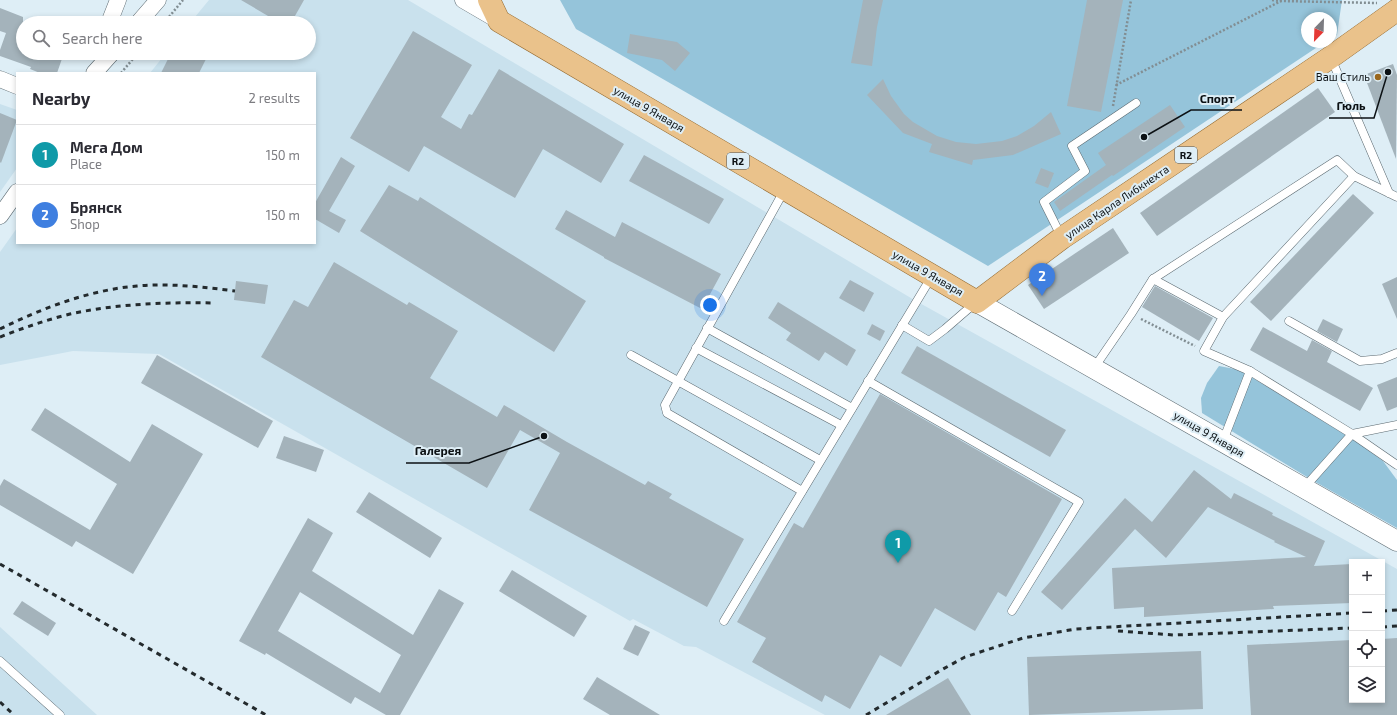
<!DOCTYPE html>
<meta charset="utf-8">
<style>
:root{--surface:#fff;--page:#f7f7f7;--text:#2b2b33;--muted:#7c7c81;--line:#e1e1e2;--accent:#7c3aed}
body{margin:0;font-family:"Exo 2",sans-serif;background:var(--page);color:var(--text)}
.controls{position:absolute;right:12px;bottom:12px;display:grid;overflow:hidden;border-radius:0px;box-shadow:0 2px 6px #0003}
.controls button{width:36px;height:36px;display:grid;place-items:center;padding:0;border:0;border-bottom:1px solid var(--line);background:var(--surface);color:var(--text);font:20px sans-serif}
.compass{position:absolute;left:1301px;top:12px;width:36px;height:36px;border-radius:50%;background:var(--surface);box-shadow:0 2px 6px #0003;rotate:203deg}
.you{position:absolute;left:710px;top:305px;width:14px;height:14px;margin:-10px;border:3px solid #fff;border-radius:50%;background:#1a73e8;box-shadow:0 0 0 6px #1a73e833}
.badge{display:grid;place-items:center;width:26px;height:26px;border-radius:50%;background:var(--accent);color:#fff;font-size:13px;font-weight:700}
.pin{position:absolute;translate:-50% -33px;filter:drop-shadow(0 1px 2px #0008)}
.pin::after{content:'';position:absolute;top:21px;width:14px;height:12px;background:inherit;clip-path:polygon(0 0,100% 0,50% 100%)}
.list{margin:0;padding:0;list-style:none}
h2{display:flex;justify-content:space-between;align-items:center;height:52px;margin:0;padding:0 16px;font-size:17px}
h2 small{font-size:13px;font-weight:400;color:var(--muted)}
.list li{display:grid;grid-template-columns:26px 1fr auto;gap:12px;align-items:center;box-sizing:border-box;height:60px;padding:0 16px;border-top:1px solid var(--line)}
.list b{display:block;font-size:15px;white-space:nowrap}
.list p{margin:0;font-size:13px;white-space:nowrap;color:var(--muted)}
.list em{font-size:13px;font-style:normal;color:var(--muted)}
.icon{flex:none;width:22px;height:22px;fill:none;stroke:currentColor;stroke-width:2;stroke-linecap:round;stroke-linejoin:round}
.map{position:relative;flex:none;width:1397px;height:715px;overflow:hidden}
.search{position:absolute;background:var(--surface);box-shadow:0 2px 6px #0003;left:16px;top:16px;width:300px;height:44px;display:flex;align-items:center;gap:10px;box-sizing:border-box;padding:0 14px;border-radius:22px;color:var(--muted);font-size:15px}
.panel{position:absolute;background:var(--surface);box-shadow:0 2px 6px #0003;left:16px;top:72px;width:300px;height:172px;border-radius:0px}
.map>svg:first-child{display:block}
.built{fill:#c9e1ed;fill-rule:evenodd}
.green{fill:#95c4da}
.building{fill:#a4b3bb;fill-rule:evenodd}
.lines{fill:none;stroke-linecap:round;stroke-linejoin:round}
.service-casing{stroke:#5b6970;stroke-width:9}
.minor-casing{stroke:#5b6970;stroke-width:17}
.tertiary-casing{stroke:#5b6970;stroke-width:21}
.primary-casing{stroke:#93692f;stroke-width:23}
.path{stroke:#828e93;stroke-width:2.5;stroke-dasharray:2 2;stroke-linecap:butt}
.service{stroke:#fff;stroke-width:8}
.minor{stroke:#fff;stroke-width:16}
.tertiary{stroke:#fff;stroke-width:20}
.primary{stroke:#eac28b;stroke-width:22}
.rail{stroke:#232a2d;stroke-width:3;stroke-dasharray:5 5;stroke-linecap:butt}
.poi-dot{fill:#9a671d;stroke:#deeef6;stroke-width:1.5}
.labels{text-anchor:middle;stroke-width:4;stroke-linejoin:round;paint-order:stroke}
.shield{fill:#deeef6;stroke:#4b5358;stroke-width:1}
.shield-label{font-size:10px;font-weight:bold;fill:#0c1114}
.poi-label{font-size:11px;fill:#0c1114;stroke:#deeef6;text-anchor:end}
.street-label{font-size:11px;fill:#0c1114;stroke:#deeef6}
.leader{fill:none;stroke:#0c1114;stroke-width:1.5}
.callout-dot{fill:#0c1114;stroke:#deeef6;stroke-width:1.5}
.callout-label{font-size:12px;text-anchor:middle;font-weight:bold;fill:#0c1114;stroke:#deeef6;stroke-width:4;stroke-linejoin:round;paint-order:stroke}
</style>
<div class="map">
<svg width="1397" height="715" viewBox="0 0 1397 715">
<rect width="100%" height="100%" fill="#deeef6"/>
<!-- built -->
<g class="built">
<path d="M209,0H408L916,301L1397,569V715H825L696,647L684,646L633,619L630,621L159,354L73,351L0,365V252L17,228V243H315V73H150L166,53H309V23H190ZM1352,562H1382V700H1352Z"/>
<polygon points="0,104 17,110 17,168 0,192"/>
<polygon points="0,627 97,715 0,715"/>
</g>
<!-- green -->
<g class="green">
<polygon points="560,0 1342,0 1337,35 1331,38 1331,18 1307,18 1307,42 1325,42 988,266 576,29"/>
<polygon points="1219,366 1240,370 1357,442 1383,461 1397,480 1397,528 1312,480 1202,413 1201,398 1207,383"/>
</g>
<!-- building -->
<g class="building">
<polygon points="241,0 304,0 291,23 280,23"/>
<polygon points="863,0 883,0 877,27 872,66 851,63"/>
<polygon points="1087,0 1123,0 1101,112 1067,106"/>
<polygon points="0,8 23,17 23,53 64,53 57,73 40,73 30,69 31,67 0,56 0,50 6,33 0,31"/>
<polygon points="413,31 472,65 441,117 461,129 469,114 472,115 499,69 624,144 601,183 543,149 515,198 424,146 409,172 350,138"/>
<polygon points="630,34 677,42 690,53 675,71 662,60 627,53"/>
<polygon points="171,53 209,53 199,73 161,73"/>
<polygon points="1393,64 1397,75 1396,159 1364,75"/>
<polygon points="883,79 891,96 904,114 913,122 937,136 956,142 976,144 1002,141 1017,136 1034,126 1051,112 1061,134 1013,155 973,160 972,165 929,152 932,144 903,133 867,95"/>
<polygon points="1318,88 1335,112 1157,236 1140,213"/>
<polygon points="1170,105 1185,127 1113,176 1112,175 1060,211 1054,202 1106,165 1098,153"/>
<polygon points="0,113 17,120 1,163 0,162"/>
<polygon points="644,155 724,199 709,224 629,181"/>
<polygon points="341,157 355,166 329,211 346,220 339,233 315,219 315,203"/>
<polygon points="1041,168 1054,173 1048,188 1035,183"/>
<polygon points="389,185 418,201 420,197 586,301 554,352 360,231"/>
<polygon points="1353,194 1374,213 1271,321 1250,302"/>
<polygon points="566,210 615,237 622,222 721,274 702,309 604,258 604,257 555,229"/>
<polygon points="1113,228 1129,253 1044,309 1028,285"/>
<polygon points="334,262 407,305 409,302 458,331 430,378 497,417 504,405 567,442 645,485 648,481 672,494 669,498 744,539 707,607 529,510 560,453 520,430 487,488 261,357 294,300 308,307"/>
<polygon points="1397,277 1397,319 1382,284"/>
<polygon points="850,280 874,293 864,312 839,298"/>
<polygon points="236,281 268,285 265,304 234,300"/>
<polygon points="1155,286 1213,318 1199,341 1142,307"/>
<polygon points="778,302 856,350 847,366 825,352 819,361 786,340 791,333 768,318"/>
<polygon points="1323,319 1343,329 1337,342 1317,331"/>
<polygon points="872,324 885,331 880,341 867,334"/>
<polygon points="1263,327 1307,351 1312,340 1332,351 1327,362 1373,388 1360,411 1250,350"/>
<polygon points="917,346 1066,430 1050,457 901,373"/>
<polygon points="157,355 273,421 258,448 141,383"/>
<polygon points="1397,377 1397,407 1387,411 1377,385"/>
<polygon points="880,394 1062,499 1006,597 998,592 975,631 935,608 901,667 880,655 850,709 825,695 822,702 752,662 766,638 737,622 794,523 803,528"/>
<polygon points="45,408 130,462 152,424 203,454 133,574 76,541 72,547 0,505 0,486 4,479 90,530 117,484 31,430"/>
<polygon points="284,436 324,450 316,472 276,458"/>
<polygon points="1194,470 1231,499 1234,493 1273,513 1272,515 1325,541 1314,566 1352,564 1352,603 1273,606 1274,609 1144,617 1144,607 1114,609 1112,568 1306,557 1274,542 1275,541 1208,507 1166,558 1135,529 1062,610 1041,592 1125,498 1152,522"/>
<polygon points="369,492 442,538 430,558 356,512"/>
<path d="M308,518L333,533L312,571L413,635L439,589L464,603L400,715H386L355,697L351,704L266,653L265,655L239,641ZM300,592L401,655L380,693L278,631Z"/>
<polygon points="512,570 587,616 574,637 499,591"/>
<polygon points="22,601 56,623 48,636 13,614"/>
<polygon points="635,625 650,632 638,656 623,649"/>
<polygon points="1397,638 1397,715 1251,715 1247,645 1352,640 1352,700 1382,700 1382,639"/>
<polygon points="1201,651 1203,709 1029,715 1027,657"/>
<polygon points="597,677 660,715 610,715 583,699"/>
<polygon points="948,678 971,715 886,715"/>
</g>
<g class="lines">
<defs>
<g id="service">
<polyline points="1331,58 1389,193"/>
<polyline points="785,189 665,405 667,413 802,491"/>
<polyline points="1062,238 1044,202 1085,171 1072,146 1136,103"/>
<polyline points="1153,279 1337,160 1354,176 1397,197"/>
<polyline points="1223,317 1354,176"/>
<polyline points="1289,321 1360,361 1382,359 1397,353"/>
<polyline points="902,325 929,341 945,329 975,303"/>
<polyline points="707,328 852,408"/>
<polyline points="696,348 841,425"/>
<polyline points="631,355 820,460"/>
<polyline points="1094,368 1131,314 1153,279 1223,317 1204,351 1250,371 1223,441"/>
<polyline points="1250,371 1352,434 1397,465"/>
<polyline points="868,381 1079,502 1012,611"/>
<polyline points="1304,488 1352,434 1397,425"/>
<polyline points="724,621 932,276"/>
<polyline points="0,661 60,715"/>
</g>
<g id="minor">
<polyline points="463,0 499,21"/>
<polyline points="109,23 118,0"/>
<polyline points="138,23 158,0"/>
<polyline points="94,73 112,53"/>
<polyline points="0,79 17,86"/>
<polyline points="0,216 17,192"/>
</g>
<polyline id="tertiary" points="977,302 1397,541"/>
<polyline id="primary" points="489,0 499,21 977,302 1062,238 1331,57 1397,10"/>
</defs>
<!-- service casing -->
<use href="#service" class="service-casing"/>
<!-- minor casing -->
<use href="#minor" class="minor-casing"/>
<!-- tertiary casing -->
<use href="#tertiary" class="tertiary-casing"/>
<!-- primary casing -->
<use href="#primary" class="primary-casing"/>
<!-- path -->
<g class="path">
<polyline points="1272,0 1281,1 1377,3"/>
<polyline points="164,23 183,0"/>
<polyline points="121,73 138,53"/>
<polyline points="1116,85 1281,1"/>
<polyline points="1113,106 1131,0"/>
<polyline points="1141,319 1195,346"/>
</g>
<!-- service -->
<use href="#service" class="service"/>
<!-- minor -->
<use href="#minor" class="minor"/>
<!-- tertiary -->
<use href="#tertiary" class="tertiary"/>
<!-- primary -->
<use href="#primary" class="primary"/>
<!-- rail -->
<g class="rail">
<path d="M0,329C43,308 89,290 137,286C170,283 203,287 235,291"/>
<path d="M0,337C23,328 46,320 70,314C116,304 165,302 213,303"/>
<polyline points="0,564 266,715"/>
<polyline points="1382,611 1397,610"/>
<polyline points="1382,627 1397,626"/>
<polyline points="1118,631 1174,635 1352,628"/>
<polyline points="0,702 14,715"/>
<polyline points="866,715 943,669 965,657 1023,638 1076,629 1352,613"/>
</g>
</g>
<!-- markers -->
<circle class="poi-dot" cx="1378" cy="77" r="4"/>
<g class="labels">
<!-- shield labels -->
<g class="shield">
<rect x="1175" y="147" width="22" height="16" rx="3"/>
<rect x="727" y="153" width="22" height="16" rx="3"/>
</g>
<g class="shield-label">
<text x="1186" y="159">R2</text>
<text x="738" y="165">R2</text>
</g>
<!-- poi labels -->
<g class="poi-label">
<text x="1370" y="81">Ваш Стиль</text>
</g>
<!-- street labels -->
<g class="street-label">
<text transform="translate(649 109) rotate(30)" y="4">улица 9 Января</text>
<text transform="translate(1117 202) rotate(-34)" y="4">улица Карла Либкнехта</text>
<text transform="translate(928 273) rotate(30)" y="4">улица 9 Января</text>
<text transform="translate(1209 434) rotate(30)" y="4">улица 9 Января</text>
</g>
</g>
<!-- callouts -->
<path class="leader" d="M1144 137L1191 110H1242M1388 72L1374 118H1329M544 436L469 463H406"/>
<g class="callout-dot">
<circle cx="1144" cy="137" r="4"/>
<circle cx="1388" cy="72" r="4"/>
<circle cx="544" cy="436" r="4"/>
</g>
<g class="callout-label">
<text x="1217" y="103">Спорт</text>
<text x="1351" y="110">Гюль</text>
<text x="438" y="455">Галерея</text>
</g>
</svg>
<div class="controls">
<button>+</button>
<button>−</button>
<button><svg class="icon" aria-label="locate" viewBox="0 0 24 24"><circle cx="12" cy="12" r="6"/><path d="M12 2v4M12 18v4M2 12h4M18 12h4"/></svg></button>
<button><svg class="icon" aria-label="layers" viewBox="0 0 24 24"><path d="M12 4l9 5-9 5-9-5zM3 14l9 5 9-5"/></svg></button>
</div>
<svg class="compass" viewBox="-18 -18 36 36"><path d="M0-13l5 13h-10z" fill="#e53935"/><path d="M0 13l5-13h-10z" fill="#7c7c81"/></svg>
<div class="you"></div>
<div class="pin badge" style="left:898px;top:563px;background:#0f9aa8">1</div>
<div class="pin badge" style="left:1042px;top:296px;background:#3f7fe0">2</div>
<div class="search"><svg class="icon" aria-label="search" viewBox="0 0 24 24"><circle cx="10" cy="10" r="6"/><path d="M15 15l6 6"/></svg>Search here</div>
<section class="panel">
<h2>Nearby<small>2 results</small></h2>
<ul class="list">
<li><span class="badge" style="background:#0f9aa8">1</span><div><b>Мега Дом</b><p>Place</p></div><em>150 m</em></li>
<li><span class="badge" style="background:#3f7fe0">2</span><div><b>Брянск</b><p>Shop</p></div><em>150 m</em></li>
</ul>
</section>
</div>
